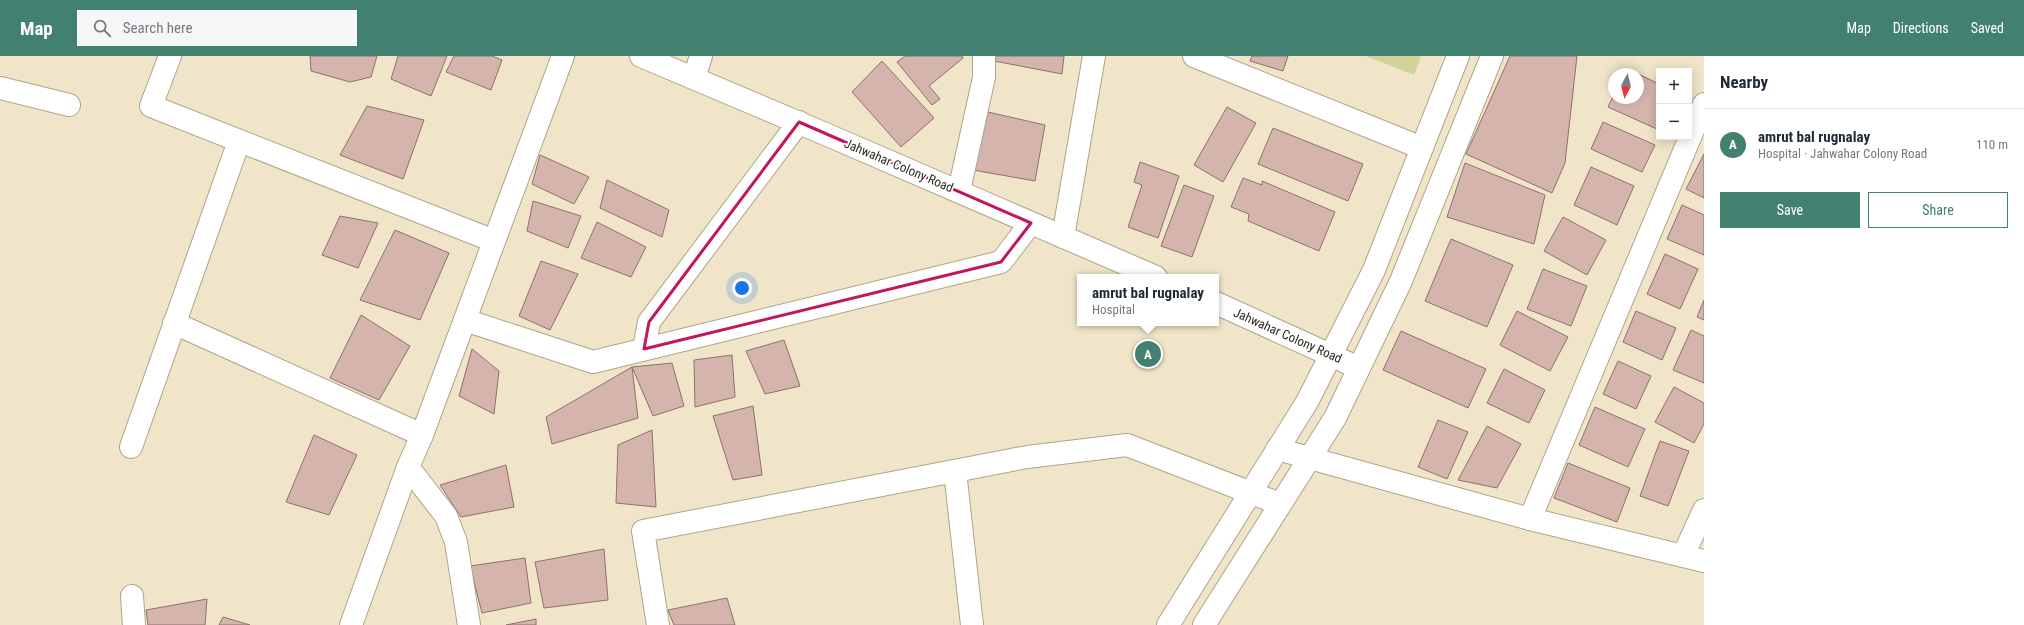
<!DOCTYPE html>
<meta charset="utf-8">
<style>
:root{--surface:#fff;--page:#f6f6f7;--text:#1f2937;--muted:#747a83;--line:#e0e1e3;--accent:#42816f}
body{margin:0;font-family:"Roboto Condensed",sans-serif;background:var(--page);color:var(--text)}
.controls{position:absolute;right:12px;top:12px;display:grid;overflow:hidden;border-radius:0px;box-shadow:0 2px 10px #0003}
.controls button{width:36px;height:36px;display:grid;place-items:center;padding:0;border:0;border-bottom:1px solid var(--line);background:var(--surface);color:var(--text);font:20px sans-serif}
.compass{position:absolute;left:1608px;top:12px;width:36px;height:36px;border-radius:50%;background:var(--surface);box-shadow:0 2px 10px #0003;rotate:187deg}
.you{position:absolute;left:742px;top:232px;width:14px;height:14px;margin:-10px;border:3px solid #fff;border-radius:50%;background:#1a73e8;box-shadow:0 0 0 6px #1a73e833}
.badge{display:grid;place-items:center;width:26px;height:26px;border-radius:50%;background:var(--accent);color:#fff;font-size:13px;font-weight:700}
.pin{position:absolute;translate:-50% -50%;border:2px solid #fff;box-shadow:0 1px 4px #0006}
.popup{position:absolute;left:1077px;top:218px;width:142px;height:52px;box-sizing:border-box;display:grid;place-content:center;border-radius:0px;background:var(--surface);filter:drop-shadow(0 1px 3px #0005);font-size:13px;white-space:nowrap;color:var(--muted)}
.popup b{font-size:15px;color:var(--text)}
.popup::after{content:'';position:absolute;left:50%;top:100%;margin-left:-8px;border:8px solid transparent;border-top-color:var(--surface)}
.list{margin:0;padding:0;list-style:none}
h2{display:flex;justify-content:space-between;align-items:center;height:52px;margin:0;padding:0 16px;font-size:17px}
h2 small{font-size:13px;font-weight:400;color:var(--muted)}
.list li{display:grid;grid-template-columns:26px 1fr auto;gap:12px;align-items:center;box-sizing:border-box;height:72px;padding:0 16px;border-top:1px solid var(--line)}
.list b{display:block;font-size:15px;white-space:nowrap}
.list p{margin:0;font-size:13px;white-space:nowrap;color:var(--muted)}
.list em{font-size:13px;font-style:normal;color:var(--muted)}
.actions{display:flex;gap:8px;padding:12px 16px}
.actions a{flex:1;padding:9px 0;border:1px solid var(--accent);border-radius:0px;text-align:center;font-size:14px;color:var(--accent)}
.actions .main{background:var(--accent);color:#fff}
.icon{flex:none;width:22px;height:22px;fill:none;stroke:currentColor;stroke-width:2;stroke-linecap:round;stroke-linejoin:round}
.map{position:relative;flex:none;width:1704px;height:569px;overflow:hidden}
header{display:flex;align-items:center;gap:24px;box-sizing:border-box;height:56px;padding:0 20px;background:var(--accent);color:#fff}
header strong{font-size:19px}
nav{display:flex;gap:22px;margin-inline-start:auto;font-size:14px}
.search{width:280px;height:36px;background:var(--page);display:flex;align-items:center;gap:10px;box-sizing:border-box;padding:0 14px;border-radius:0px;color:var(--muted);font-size:15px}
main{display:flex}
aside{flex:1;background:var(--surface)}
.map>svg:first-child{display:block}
.green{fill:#d0d49b}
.building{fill:#d4b4ad;stroke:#8f716b}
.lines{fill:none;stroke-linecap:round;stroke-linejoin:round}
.street-casing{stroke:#aea489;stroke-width:24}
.secondary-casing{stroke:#aea489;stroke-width:24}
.street{stroke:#fff;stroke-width:22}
.secondary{stroke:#fff;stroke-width:22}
.marked{fill:none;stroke:#c2185b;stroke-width:3;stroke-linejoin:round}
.labels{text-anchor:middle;stroke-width:3.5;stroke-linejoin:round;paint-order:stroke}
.street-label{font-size:13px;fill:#2e2a20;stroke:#fff}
</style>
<header>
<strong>Map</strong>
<div class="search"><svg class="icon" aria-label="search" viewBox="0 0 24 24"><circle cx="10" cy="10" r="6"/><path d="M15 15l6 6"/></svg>Search here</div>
<nav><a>Map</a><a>Directions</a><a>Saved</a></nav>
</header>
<main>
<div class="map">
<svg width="1704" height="569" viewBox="0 0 1704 569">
<rect width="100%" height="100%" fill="#f0e5c9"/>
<!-- green -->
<polygon class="green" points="1366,0 1421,0 1414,19"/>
<!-- building -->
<g class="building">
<polygon points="310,0 377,0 371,21 350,26 311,15"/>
<polygon points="398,0 447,0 431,40 391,23"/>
<polygon points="454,0 492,0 502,4 491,34 446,16"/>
<polygon points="905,0 962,0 963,2 929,30 940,43 932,49 897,6"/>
<polygon points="994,0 1064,0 1062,18 994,5"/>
<polygon points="1252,0 1288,0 1283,15 1250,5"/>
<polygon points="1510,0 1577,0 1565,107 1552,137 1466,98"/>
<polygon points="882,5 934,62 901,91 852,36"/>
<polygon points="1626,12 1659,28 1659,74 1608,51 1614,38 1614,42 1638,42 1638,18 1623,18"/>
<polygon points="367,50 424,64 403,123 340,99"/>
<polygon points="1227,51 1256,67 1223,126 1194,109"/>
<polygon points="988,56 1045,69 1035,125 973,114"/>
<polygon points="1603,66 1655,89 1642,116 1591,93"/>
<polygon points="1273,72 1363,108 1348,145 1258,108"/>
<polygon points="1704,98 1704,142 1686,133"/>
<polygon points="540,99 589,121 574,148 532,128"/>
<polygon points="1140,106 1179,120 1158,182 1128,171 1142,129 1134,126"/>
<polygon points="1465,107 1545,139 1534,188 1447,161"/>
<polygon points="1591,111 1634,130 1617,169 1574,149"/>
<polygon points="1243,122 1262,129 1262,125 1335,156 1319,195 1248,165 1249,158 1231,151"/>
<polygon points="607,124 669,154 662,181 600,152"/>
<polygon points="1184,129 1214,140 1192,201 1161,190"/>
<polygon points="533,145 581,160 568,192 527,175"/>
<polygon points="1682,149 1704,159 1704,199 1667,183"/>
<polygon points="340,160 378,167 358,212 322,199"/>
<polygon points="1563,161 1606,184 1587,219 1544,195"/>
<polygon points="597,166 646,191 631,221 581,202"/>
<polygon points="395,174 449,197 420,264 360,244"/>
<polygon points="1451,183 1513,209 1487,271 1425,245"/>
<polygon points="1665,198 1698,213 1680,253 1647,238"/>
<polygon points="541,205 578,218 550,274 519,260"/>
<polygon points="1543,213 1587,230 1571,270 1527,253"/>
<polygon points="1704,244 1704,264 1697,261"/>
<polygon points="1517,255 1568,281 1550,315 1500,289"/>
<polygon points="1636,255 1676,272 1662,304 1623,286"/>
<polygon points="361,259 410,290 379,344 330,322"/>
<polygon points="1691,274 1704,280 1704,327 1673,314"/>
<polygon points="1401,275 1486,313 1468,352 1383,314"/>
<polygon points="784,284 800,330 765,338 746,295"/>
<polygon points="472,293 499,315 494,358 459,340"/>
<polygon points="732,299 735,341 695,351 694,304"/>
<polygon points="1618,305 1651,320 1636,353 1603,338"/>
<polygon points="672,307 684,350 653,360 632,311"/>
<polygon points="632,311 638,362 552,388 546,361"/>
<polygon points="1504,313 1545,334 1529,367 1487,347"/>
<polygon points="1674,331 1704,347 1704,368 1694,387 1655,366"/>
<polygon points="753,350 762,419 733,424 713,360"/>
<polygon points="1595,351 1645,373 1628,411 1579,389"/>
<polygon points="1438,364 1468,376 1447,423 1418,411"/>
<polygon points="1487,370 1521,388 1497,432 1458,424"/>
<polygon points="652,374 656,451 616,447 618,389"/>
<polygon points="314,379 357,399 329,459 286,446"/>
<polygon points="1660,385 1689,395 1668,450 1640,440"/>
<polygon points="1568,407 1630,432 1617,466 1554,442"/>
<polygon points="506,409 514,451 461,461 440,429"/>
<polygon points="604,493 608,544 544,552 535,506"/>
<polygon points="525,502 531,547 482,557 470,510"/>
<polygon points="727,542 735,569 674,569 668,554"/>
<polygon points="207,543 205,569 148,569 146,554"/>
<polygon points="223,561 250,569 219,569"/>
<polygon points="536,563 536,569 506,569"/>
</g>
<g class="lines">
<defs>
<g id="street">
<polyline points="170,0 151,50 494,185"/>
<polyline points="1194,0 1422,92"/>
<polyline points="694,22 701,0"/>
<polyline points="0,32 69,49"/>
<polyline points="959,135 984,21 984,0"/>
<polyline points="1063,181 1094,0"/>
<polyline points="465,264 593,306 1001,206 1031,167"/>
<polyline points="174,267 422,379"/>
<polyline points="644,293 649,266 799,66"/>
<polyline points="131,391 239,85"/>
<polyline points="1277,393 1530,463 1704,505"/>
<polyline points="408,411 446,460 456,486 469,569"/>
<polyline points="955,415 972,569"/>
<polyline points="1530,463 1704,48"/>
<polyline points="1683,500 1704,454"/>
<polyline points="132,540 134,569"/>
<polyline points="351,569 408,411 422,379 563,0"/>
<polyline points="658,569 643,475 1027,401 1127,389 1280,448"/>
</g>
<g id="secondary">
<polyline points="641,0 830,80 1156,221"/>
<polyline points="1216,247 1359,312"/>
<polyline points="1168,569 1307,346 1374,214 1458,0"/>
<polyline points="1204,569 1335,362 1401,225 1492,0"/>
</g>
</defs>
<!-- street casing -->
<use href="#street" class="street-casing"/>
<!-- secondary casing -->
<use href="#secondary" class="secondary-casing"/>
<!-- street -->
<use href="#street" class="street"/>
<!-- secondary -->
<use href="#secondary" class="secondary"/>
</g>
<!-- marked area -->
<path class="marked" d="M799,66L1031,167L1001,206L644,293L649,266Z"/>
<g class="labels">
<!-- street labels -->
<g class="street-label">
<text transform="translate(899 109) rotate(23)" y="5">Jahwahar Colony Road</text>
<text transform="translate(1288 279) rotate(24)" y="5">Jahwahar Colony Road</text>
</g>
</g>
</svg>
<div class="controls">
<button>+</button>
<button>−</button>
</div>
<svg class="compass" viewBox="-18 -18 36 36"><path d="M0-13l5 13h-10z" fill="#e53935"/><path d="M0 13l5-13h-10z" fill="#747a83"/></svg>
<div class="you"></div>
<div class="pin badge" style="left:1148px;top:298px">A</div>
<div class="popup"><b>amrut bal rugnalay</b>Hospital</div>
</div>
<aside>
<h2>Nearby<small></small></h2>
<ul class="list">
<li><span class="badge">A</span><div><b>amrut bal rugnalay</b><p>Hospital · Jahwahar Colony Road</p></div><em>110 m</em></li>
</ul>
<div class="actions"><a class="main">Save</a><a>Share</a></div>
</aside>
</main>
